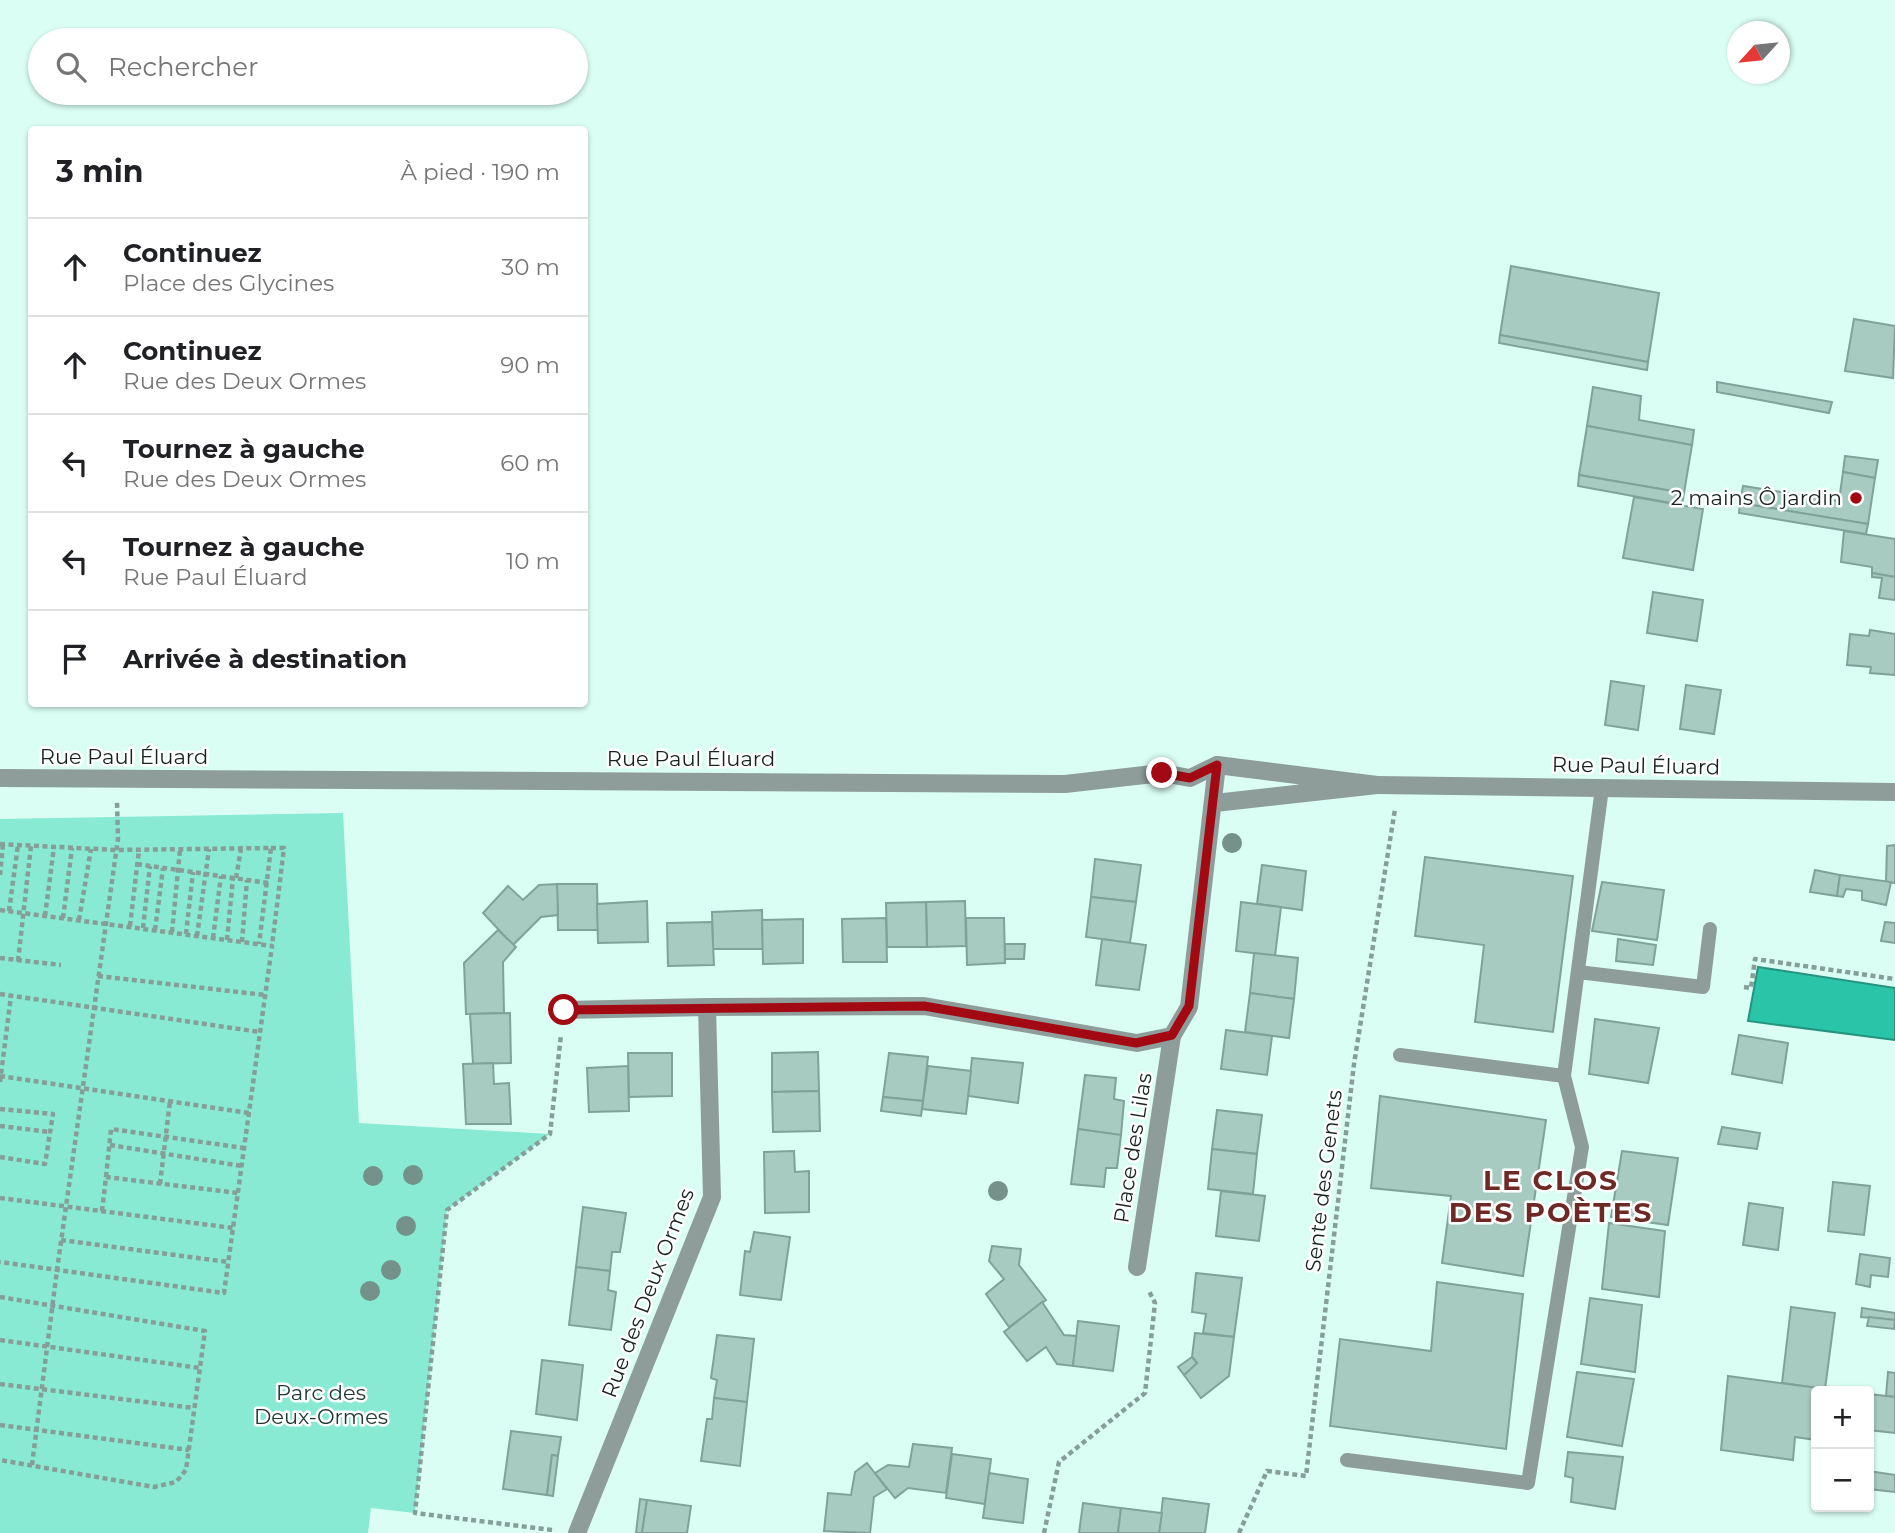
<!DOCTYPE html>
<html lang="fr">
<meta charset="utf-8">
<style>
:root{--surface:#fff;--page:#f6f6f6;--text:#202124;--muted:#757577;--line:#e0e0e0}
body{margin:0;font-family:Montserrat,sans-serif;background:var(--page);color:var(--text)}
.controls{position:absolute;right:21px;bottom:21px;display:grid;overflow:hidden;border-radius:7px;box-shadow:0 2px 5px #0004}
.controls button{width:63px;height:63px;display:grid;place-items:center;padding:0;border:0;border-bottom:2px solid var(--line);background:var(--surface);color:var(--text);font:35px sans-serif}
.compass{position:absolute;left:1727px;top:21px;width:63px;height:63px;border-radius:50%;background:var(--surface);box-shadow:0 2px 5px #0004;rotate:243deg}
.stop{position:absolute;width:21px;height:21px;margin:-16px;border:5px solid #a30912;border-radius:50%;background:#fff}
.stop.end{background:#a30912;border-color:#fff;box-shadow:0 2px 7px #0008}
.list{margin:0;padding:0;list-style:none}
h2{display:flex;justify-content:space-between;align-items:center;height:91px;margin:0;padding:0 28px;font-size:30px}
h2 small{font-size:23px;font-weight:400;color:var(--muted)}
.list li{display:grid;grid-template-columns:46px 1fr auto;gap:21px;align-items:center;box-sizing:border-box;height:98px;padding:0 28px;border-top:2px solid var(--line)}
.list b{display:block;font-size:26px;white-space:nowrap}
.list p{margin:0;font-size:23px;white-space:nowrap;color:var(--muted)}
.list em{font-size:23px;font-style:normal;color:var(--muted)}
.icon{flex:none;width:38px;height:38px;fill:none;stroke:currentColor;stroke-width:2;stroke-linecap:round;stroke-linejoin:round}
.map{position:relative;flex:none;width:1895px;height:1533px;overflow:hidden}
.search{position:absolute;background:var(--surface);box-shadow:0 2px 5px #0004;left:28px;top:28px;width:560px;height:77px;display:flex;align-items:center;gap:18px;box-sizing:border-box;padding:0 24px;border-radius:38px;color:var(--muted);font-size:26px}
.panel{position:absolute;background:var(--surface);box-shadow:0 2px 5px #0004;left:28px;top:126px;width:560px;height:581px;border-radius:7px}
.map>svg:first-child{display:block}
.green{fill:#89ead3}
.water{fill:#2ac4a8;stroke:#24947f;stroke-width:2}
.building{fill:#a7cac1;stroke:#80a299;stroke-width:2}
.lines{fill:none;stroke-linecap:round;stroke-linejoin:round}
.path{stroke:#859f98;stroke-width:4.5;stroke-dasharray:5 3.5;stroke-linecap:butt}
.service{stroke:#8e9d99;stroke-width:14}
.minor{stroke:#8e9d99;stroke-width:18}
.tree{fill:#74928a}
.route{stroke:#a30912;stroke-width:9}
.poi-dot{fill:#a30912;stroke:#fff;stroke-width:2.5}
.labels{text-anchor:middle;stroke-width:5;stroke-linejoin:round;paint-order:stroke}
.poi-label{font-size:21px;fill:#162420;stroke:#fff;text-anchor:end}
.street-label{font-size:21px;fill:#162420;stroke:#fff}
.park-label{font-size:21px;fill:#213933;stroke:#fff}
.district-label{font-size:28px;font-weight:bold;letter-spacing:2px;fill:#6e2924;stroke:#fff}
</style>
<div class="map">
<svg width="1895" height="1533" viewBox="0 0 1895 1533">
<rect width="100%" height="100%" fill="#dafef4"/>
<!-- green -->
<polygon class="green" points="343,813 359,1123 550,1134 447,1210 415,1513 371,1508 368,1533 0,1533 0,819"/>
<!-- water -->
<polygon class="water" points="1758,967 1895,988 1895,1040 1748,1021"/>
<!-- building -->
<g class="building">
<polygon points="1511,266 1659,293 1648,362 1500,335"/>
<polygon points="1854,319 1895,326 1893,378 1845,371"/>
<polygon points="1500,335 1648,362 1647,370 1499,343"/>
<polygon points="1717,382 1832,402 1829,413 1717,392"/>
<polygon points="1593,387 1641,396 1639,420 1694,430 1692,445 1587,426"/>
<polygon points="1587,426 1692,445 1684,493 1579,475"/>
<polygon points="1845,456 1878,460 1875,478 1843,472"/>
<polygon points="1843,472 1875,478 1868,524 1740,503 1743,486 1839,501"/>
<polygon points="1579,475 1684,493 1682,505 1578,486"/>
<polygon points="1634,497 1703,509 1693,570 1623,558"/>
<polygon points="1740,503 1868,524 1866,534 1739,513"/>
<polygon points="1844,531 1895,539 1895,577 1872,573 1872,567 1841,562"/>
<polygon points="1872,573 1895,577 1895,600 1879,598 1882,578 1872,577"/>
<polygon points="1653,592 1703,600 1697,641 1647,633"/>
<polygon points="1870,630 1895,634 1895,675 1870,673 1871,667 1847,665 1850,634 1869,636"/>
<polygon points="1611,681 1644,686 1638,730 1605,725"/>
<polygon points="1686,685 1721,690 1714,734 1680,729"/>
<polygon points="1895,845 1895,883 1886,882 1887,846"/>
<polygon points="1425,857 1573,876 1553,1032 1475,1022 1484,945 1415,936"/>
<polygon points="1095,859 1141,865 1136,902 1091,897"/>
<polygon points="1262,865 1306,871 1302,910 1257,904"/>
<polygon points="1815,870 1840,875 1837,896 1810,892"/>
<polygon points="1840,875 1891,882 1886,905 1862,900 1862,891 1846,889 1843,897 1837,896"/>
<polygon points="1602,882 1664,890 1657,940 1592,931"/>
<polygon points="557,884 597,884 598,930 558,930"/>
<polygon points="557,884 558,915 541,917 513,945 483,913 508,886 523,900 539,885"/>
<polygon points="1091,897 1136,902 1130,943 1086,937"/>
<polygon points="647,901 648,942 598,943 597,904"/>
<polygon points="965,901 966,946 927,947 926,902"/>
<polygon points="926,902 927,947 887,947 886,903"/>
<polygon points="1241,902 1281,907 1275,956 1236,951"/>
<polygon points="762,910 763,949 713,949 712,912"/>
<polygon points="886,918 887,962 843,962 842,919"/>
<polygon points="966,918 1004,918 1005,963 967,965"/>
<polygon points="803,919 803,963 763,964 762,920"/>
<polygon points="712,922 714,965 668,966 667,923"/>
<polygon points="1885,922 1895,923 1895,943 1881,941"/>
<polygon points="498,930 516,947 503,962 504,1013 466,1014 464,963"/>
<polygon points="1102,939 1146,945 1139,990 1096,985"/>
<polygon points="1618,939 1656,945 1653,965 1616,961"/>
<polygon points="1005,944 1025,944 1024,959 1005,959"/>
<polygon points="1254,953 1298,958 1294,999 1250,993"/>
<polygon points="1250,993 1294,999 1289,1038 1245,1032"/>
<polygon points="510,1013 511,1063 473,1064 470,1014"/>
<polygon points="1595,1019 1659,1028 1648,1083 1589,1074"/>
<polygon points="1226,1030 1272,1036 1267,1075 1221,1069"/>
<polygon points="1739,1035 1788,1043 1782,1083 1732,1074"/>
<polygon points="818,1052 819,1091 772,1092 772,1053"/>
<polygon points="628,1053 672,1053 672,1096 629,1097"/>
<polygon points="889,1053 928,1057 923,1101 883,1097"/>
<polygon points="972,1058 1023,1063 1018,1103 968,1096"/>
<polygon points="493,1063 494,1084 509,1083 511,1124 466,1124 463,1064"/>
<polygon points="628,1066 629,1111 589,1112 587,1068"/>
<polygon points="928,1066 971,1071 966,1114 922,1109"/>
<polygon points="1085,1075 1116,1078 1114,1099 1124,1101 1121,1135 1078,1129"/>
<polygon points="819,1091 820,1131 773,1132 772,1092"/>
<polygon points="1380,1096 1546,1120 1523,1276 1442,1263 1451,1196 1371,1188"/>
<polygon points="883,1097 923,1101 921,1116 881,1111"/>
<polygon points="1217,1110 1262,1115 1257,1154 1212,1149"/>
<polygon points="1722,1127 1760,1133 1757,1149 1718,1144"/>
<polygon points="1078,1129 1121,1135 1117,1168 1106,1168 1104,1187 1071,1184"/>
<polygon points="1212,1149 1257,1154 1253,1194 1208,1189"/>
<polygon points="794,1151 795,1172 809,1171 809,1212 765,1213 764,1152"/>
<polygon points="1622,1151 1678,1158 1668,1225 1611,1217"/>
<polygon points="1833,1182 1870,1186 1864,1235 1828,1231"/>
<polygon points="1221,1191 1265,1196 1259,1241 1216,1236"/>
<polygon points="1749,1203 1783,1208 1778,1250 1743,1245"/>
<polygon points="583,1207 626,1213 620,1252 612,1252 610,1271 576,1267"/>
<polygon points="1609,1223 1665,1231 1659,1297 1602,1289"/>
<polygon points="754,1232 790,1237 781,1300 740,1295 745,1251 750,1252"/>
<polygon points="992,1246 1021,1249 1019,1265 1046,1300 1009,1327 986,1294 1004,1279 989,1261"/>
<polygon points="1860,1254 1890,1258 1888,1277 1871,1275 1870,1287 1856,1284"/>
<polygon points="576,1267 610,1271 608,1290 616,1292 611,1330 569,1325"/>
<polygon points="1196,1273 1242,1278 1234,1337 1203,1333 1206,1314 1192,1312"/>
<polygon points="1437,1282 1523,1294 1506,1449 1330,1426 1340,1339 1431,1351"/>
<polygon points="1590,1298 1642,1305 1635,1372 1581,1364"/>
<polygon points="1042,1302 1064,1335 1077,1336 1073,1366 1057,1364 1046,1347 1027,1361 1004,1332"/>
<polygon points="1791,1307 1835,1313 1825,1389 1782,1383"/>
<polygon points="1862,1308 1895,1313 1895,1320 1861,1317"/>
<polygon points="1869,1317 1895,1320 1894,1329 1867,1326"/>
<polygon points="1078,1321 1119,1326 1113,1371 1073,1366"/>
<polygon points="1195,1333 1234,1337 1229,1376 1201,1398 1184,1375 1197,1363 1192,1357"/>
<polygon points="717,1335 754,1339 747,1402 714,1398 717,1380 711,1378"/>
<polygon points="1192,1357 1197,1363 1184,1375 1178,1367"/>
<polygon points="542,1360 583,1365 577,1420 536,1414"/>
<polygon points="1577,1372 1634,1379 1622,1446 1567,1437"/>
<polygon points="1888,1372 1895,1373 1895,1397 1886,1396"/>
<polygon points="1728,1376 1825,1389 1844,1391 1816,1391 1816,1440 1795,1437 1793,1460 1721,1450"/>
<polygon points="1869,1394 1895,1397 1895,1433 1869,1430"/>
<polygon points="714,1398 747,1402 740,1466 701,1461 707,1419 712,1419"/>
<polygon points="511,1431 561,1437 558,1456 552,1455 547,1495 503,1489"/>
<polygon points="913,1444 952,1448 946,1493 908,1488 895,1498 875,1473 888,1465 909,1467"/>
<polygon points="1568,1452 1623,1457 1615,1509 1571,1502 1573,1478 1565,1476"/>
<polygon points="952,1454 991,1459 985,1504 946,1498"/>
<polygon points="552,1455 558,1456 553,1496 547,1495"/>
<polygon points="867,1463 887,1489 874,1497 870,1533 824,1531 828,1493 851,1495 855,1472"/>
<polygon points="1869,1471 1895,1475 1895,1492 1869,1489"/>
<polygon points="989,1473 1028,1479 1023,1523 983,1518"/>
<polygon points="1163,1498 1209,1504 1205,1533 1159,1533"/>
<polygon points="640,1499 647,1500 642,1533 636,1533"/>
<polygon points="647,1500 691,1506 687,1533 642,1533"/>
<polygon points="1083,1503 1121,1508 1118,1533 1079,1533"/>
<polygon points="1121,1508 1162,1513 1159,1533 1118,1533"/>
</g>
<g class="lines">
<!-- path -->
<g class="path">
<polyline points="0,844 116,850 271,848 259,944"/>
<polyline points="271,848 284,848 272,946"/>
<polyline points="137,864 268,883"/>
<polyline points="0,875 3,844"/>
<polyline points="236,878 241,849"/>
<polyline points="0,910 272,946 224,1293 0,1262"/>
<polyline points="9,911 18,845"/>
<polyline points="45,916 54,847"/>
<polyline points="63,918 72,848"/>
<polyline points="79,920 91,849"/>
<polyline points="130,926 139,850"/>
<polyline points="143,928 150,866"/>
<polyline points="155,930 163,868"/>
<polyline points="172,932 180,850"/>
<polyline points="186,934 193,872"/>
<polyline points="197,936 209,849"/>
<polyline points="213,938 221,876"/>
<polyline points="227,940 233,878"/>
<polyline points="242,942 247,880"/>
<polyline points="0,958 61,965"/>
<polyline points="18,961 31,846"/>
<polyline points="98,976 265,995"/>
<polyline points="1744,987 1751,988 1755,959 1895,979"/>
<polyline points="0,994 260,1032"/>
<polyline points="0,1076 249,1113"/>
<polyline points="0,1082 11,996"/>
<polyline points="0,1109 53,1114 45,1164 0,1157"/>
<polyline points="0,1126 50,1132"/>
<polyline points="110,1145 242,1166"/>
<polyline points="106,1177 111,1129 244,1148"/>
<polyline points="160,1184 170,1101"/>
<polyline points="0,1198 233,1228"/>
<polyline points="102,1211 106,1177 238,1193"/>
<polyline points="61,1240 228,1262"/>
<polyline points="0,1297 205,1331 186,1470 176,1482 154,1487 0,1460"/>
<polyline points="0,1340 200,1368"/>
<polyline points="0,1384 194,1408"/>
<polyline points="0,1425 189,1450"/>
<polyline points="32,1465 57,1270 118,839 117,802"/>
<polyline points="552,1530 415,1513 447,1210 550,1134 561,1035"/>
<polyline points="1044,1533 1059,1462 1145,1393 1155,1303 1148,1289"/>
<polyline points="1239,1533 1267,1471 1306,1476 1354,1064 1395,809"/>
</g>
<!-- service -->
<g class="service">
<polyline points="1578,972 1703,987 1710,929"/>
<polyline points="1400,1055 1564,1076"/>
<polyline points="1347,1460 1528,1483 1582,1147 1564,1076 1602,788"/>
</g>
<!-- minor -->
<g class="minor">
<polyline points="0,778 1065,784 1162,773 1190,778 1217,765 1377,785 1215,803"/>
<polyline points="1377,785 1895,792"/>
<polyline points="564,1010 707,1007"/>
<polyline points="1137,1267 1172,1036"/>
<polyline points="577,1533 712,1197 707,1007 924,1006 1137,1043 1172,1036 1189,1007 1217,765"/>
</g>
</g>
<!-- trees -->
<g class="tree">
<circle cx="1232" cy="843" r="10"/>
<circle cx="413" cy="1175" r="10"/>
<circle cx="373" cy="1176" r="10"/>
<circle cx="998" cy="1191" r="10"/>
<circle cx="406" cy="1226" r="10"/>
<circle cx="391" cy="1270" r="10"/>
<circle cx="370" cy="1291" r="10"/>
</g>
<g class="lines">
<!-- route -->
<polyline class="route" points="564,1010 924,1006 1136,1043 1172,1035 1189,1006 1217,765 1190,778 1162,773"/>
</g>
<!-- markers -->
<circle class="poi-dot" cx="1856" cy="498" r="7"/>
<g class="labels">
<!-- poi labels -->
<g class="poi-label">
<text x="1842" y="505">2 mains Ô jardin</text>
</g>
<!-- street labels -->
<g class="street-label">
<text x="124" y="764">Rue Paul Éluard</text>
<text x="691" y="766">Rue Paul Éluard</text>
<text transform="translate(1636 766) rotate(1)" y="7">Rue Paul Éluard</text>
<text transform="translate(1133 1148) rotate(-81)" y="7">Place des Lilas</text>
<text transform="translate(1324 1181) rotate(-83)" y="7">Sente des Genets</text>
<text transform="translate(648 1293) rotate(-69)" y="7">Rue des Deux Ormes</text>
</g>
<!-- park labels -->
<g class="park-label">
<text x="321" y="1400">Parc des<tspan x="321" dy="24">Deux-Ormes</tspan></text>
</g>
<!-- district labels -->
<g class="district-label">
<text x="1551" y="1190">LE CLOS<tspan x="1551" dy="32">DES POÈTES</tspan></text>
</g>
</g>
</svg>
<div class="controls">
<button>+</button>
<button>−</button>
</div>
<svg class="compass" viewBox="-18 -18 36 36"><path d="M0-13l5 13h-10z" fill="#e53935"/><path d="M0 13l5-13h-10z" fill="#757577"/></svg>
<div class="stop" style="left:564px;top:1010px"></div>
<div class="stop end" style="left:1162px;top:773px"></div>
<div class="search"><svg class="icon" aria-label="search" viewBox="0 0 24 24"><circle cx="10" cy="10" r="6"/><path d="M15 15l6 6"/></svg>Rechercher</div>
<section class="panel">
<h2>3 min<small>À pied · 190 m</small></h2>
<ul class="list">
<li><svg class="icon" aria-label="ahead" viewBox="0 0 24 24"><path d="M12 20V5M6 11l6-6 6 6"/></svg><div><b>Continuez</b><p>Place des Glycines</p></div><em>30 m</em></li>
<li><svg class="icon" aria-label="ahead" viewBox="0 0 24 24"><path d="M12 20V5M6 11l6-6 6 6"/></svg><div><b>Continuez</b><p>Rue des Deux Ormes</p></div><em>90 m</em></li>
<li><svg class="icon" aria-label="left" viewBox="0 0 24 24"><path d="M17 20v-9H6M10 6l-5 5 5 5"/></svg><div><b>Tournez à gauche</b><p>Rue des Deux Ormes</p></div><em>60 m</em></li>
<li><svg class="icon" aria-label="left" viewBox="0 0 24 24"><path d="M17 20v-9H6M10 6l-5 5 5 5"/></svg><div><b>Tournez à gauche</b><p>Rue Paul Éluard</p></div><em>10 m</em></li>
<li><svg class="icon" aria-label="arrive" viewBox="0 0 24 24"><path d="M6 21V4h12l-3 4 3 4H6"/></svg><div><b>Arrivée à destination</b></div></li>
</ul>
</section>
</div>
